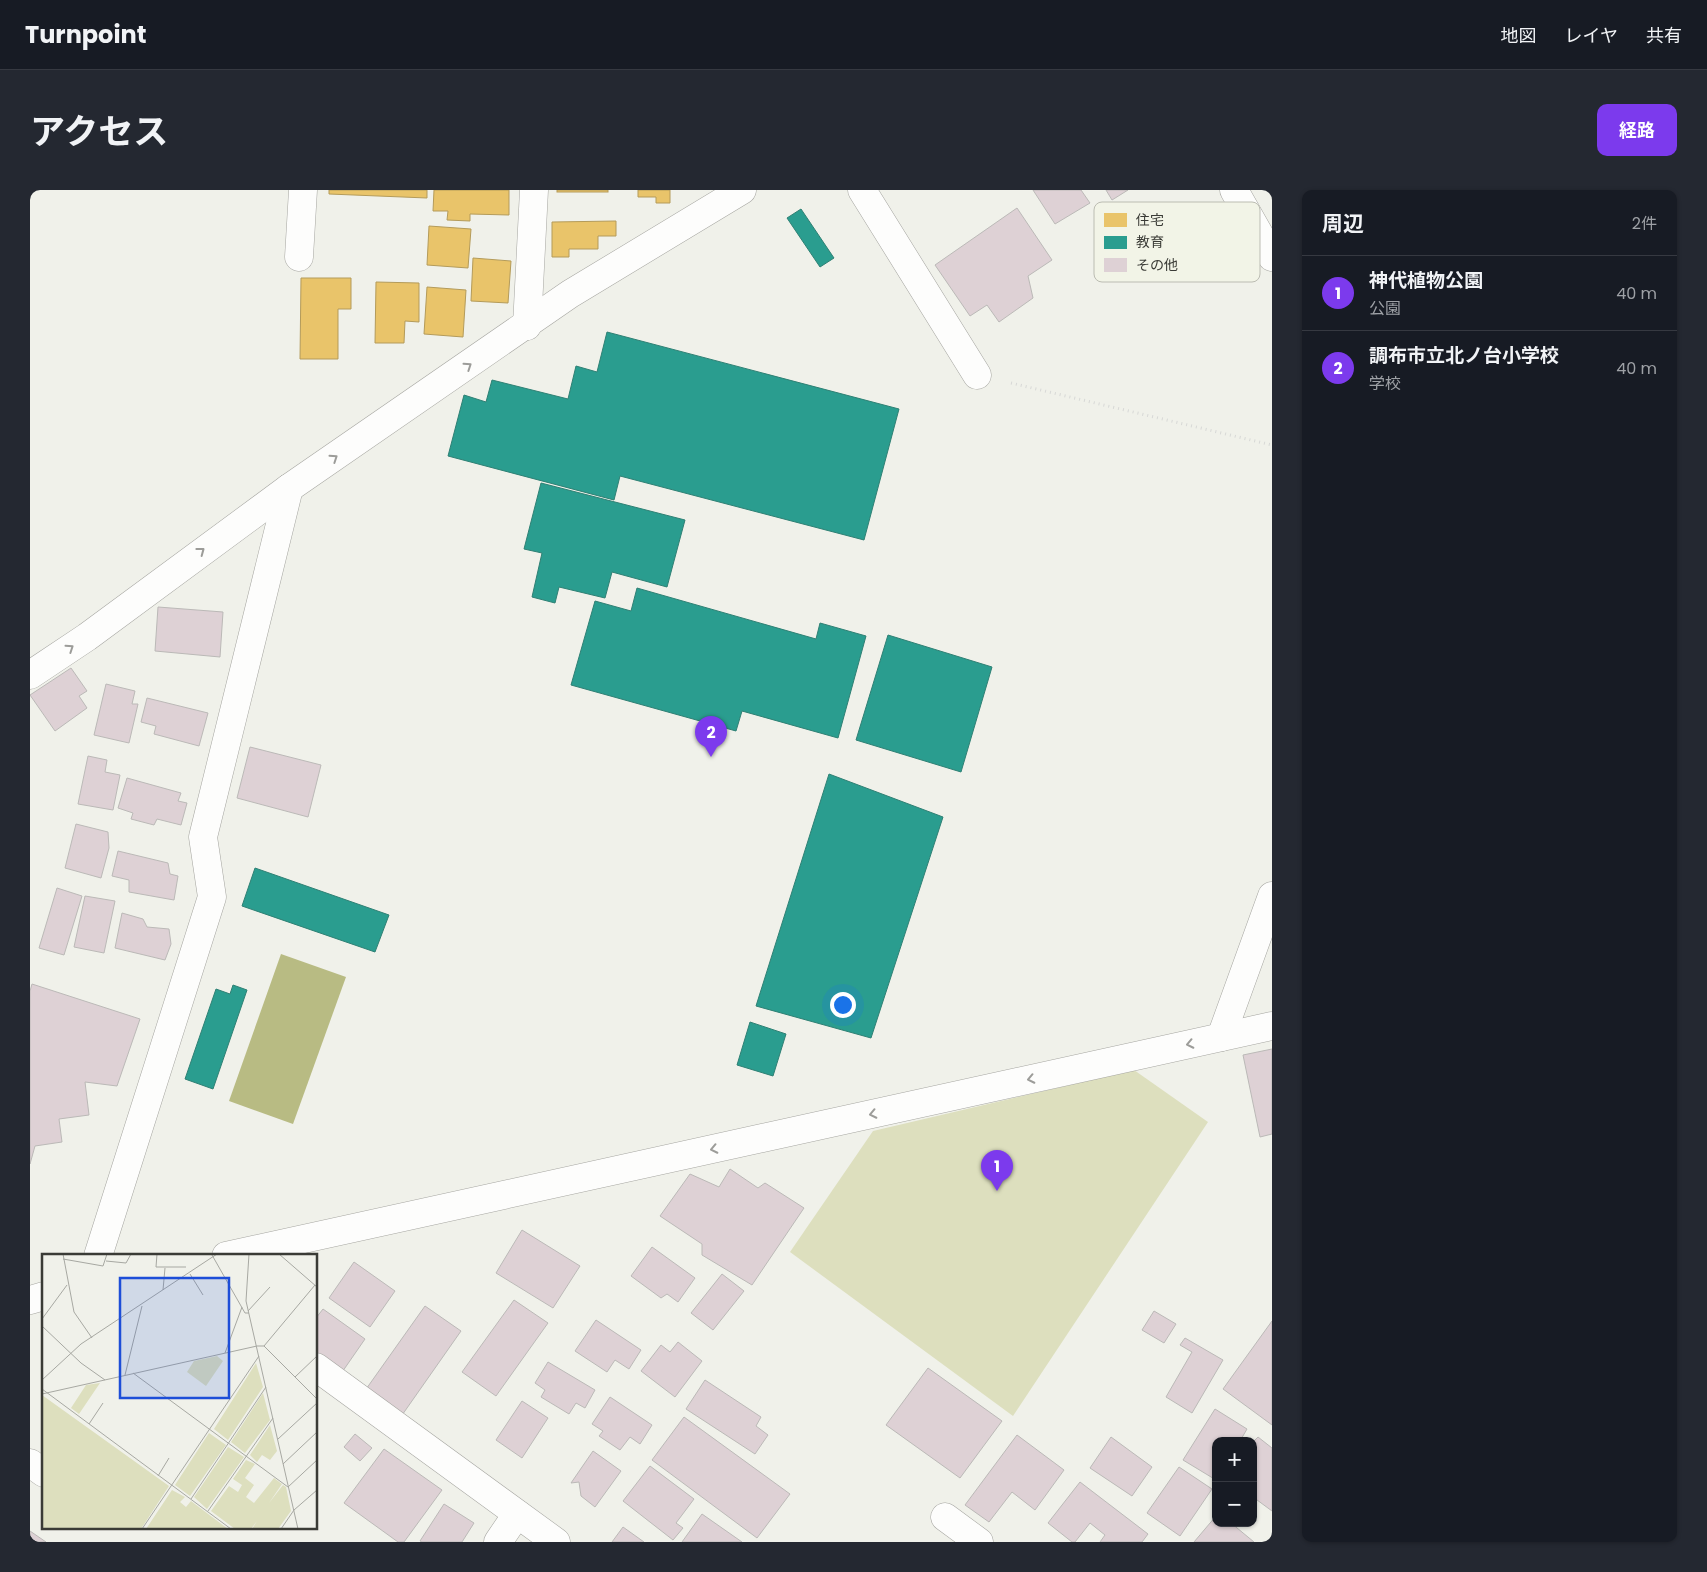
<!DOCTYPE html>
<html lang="ja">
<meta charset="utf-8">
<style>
:root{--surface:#171b24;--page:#242831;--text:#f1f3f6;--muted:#9ea1a6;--line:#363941;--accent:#7c3aed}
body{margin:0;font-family:Poppins,"Noto Sans JP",sans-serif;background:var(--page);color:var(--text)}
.controls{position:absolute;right:15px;bottom:15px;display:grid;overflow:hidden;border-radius:10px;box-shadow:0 1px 4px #0004}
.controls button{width:45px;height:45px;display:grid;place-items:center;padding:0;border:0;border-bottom:1px solid var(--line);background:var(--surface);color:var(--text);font:25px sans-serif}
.you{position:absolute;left:812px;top:814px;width:18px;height:18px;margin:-12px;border:4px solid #fff;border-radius:50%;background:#1a73e8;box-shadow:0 0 0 8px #1a73e833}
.badge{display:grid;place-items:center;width:32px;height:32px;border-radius:50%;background:var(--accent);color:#fff;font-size:16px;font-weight:700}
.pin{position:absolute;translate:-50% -41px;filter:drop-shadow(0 1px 2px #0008)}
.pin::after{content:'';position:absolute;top:26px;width:18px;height:15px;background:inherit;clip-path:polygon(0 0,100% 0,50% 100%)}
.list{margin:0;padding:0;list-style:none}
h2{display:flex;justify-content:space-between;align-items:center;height:65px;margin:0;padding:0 20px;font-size:21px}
h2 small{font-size:16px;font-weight:400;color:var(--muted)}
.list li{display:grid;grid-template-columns:32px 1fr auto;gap:15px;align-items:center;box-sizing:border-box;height:75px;padding:0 20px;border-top:1px solid var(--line)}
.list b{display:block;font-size:19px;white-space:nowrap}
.list p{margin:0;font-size:16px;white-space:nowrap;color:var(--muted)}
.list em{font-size:16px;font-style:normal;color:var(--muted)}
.map{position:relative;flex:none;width:1242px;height:1352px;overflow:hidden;border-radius:10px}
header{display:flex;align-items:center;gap:30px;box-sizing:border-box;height:70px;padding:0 25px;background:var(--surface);border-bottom:1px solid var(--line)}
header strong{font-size:24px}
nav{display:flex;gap:28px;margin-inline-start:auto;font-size:18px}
.intro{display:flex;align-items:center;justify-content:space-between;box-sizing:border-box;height:120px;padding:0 30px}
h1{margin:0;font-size:35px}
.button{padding:12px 22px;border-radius:10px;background:var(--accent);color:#fff;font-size:18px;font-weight:700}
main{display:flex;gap:30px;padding:0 30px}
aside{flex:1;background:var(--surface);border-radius:10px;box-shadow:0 1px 4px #0004}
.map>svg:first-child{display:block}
.green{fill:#dddfbe}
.water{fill:#b8bb83}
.homes{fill:#e9c46a;stroke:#b49b5a}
.schools{fill:#2a9d8f;stroke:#2f8074}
.building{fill:#ded1d5;stroke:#bbb9b7}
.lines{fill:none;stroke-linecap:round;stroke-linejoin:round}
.minor-casing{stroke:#a5a5a0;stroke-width:29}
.path{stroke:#d7d8d6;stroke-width:3;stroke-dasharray:1 4;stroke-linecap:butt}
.minor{stroke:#fdfdfc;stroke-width:28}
.oneway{stroke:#9c9c99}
.inset-road{fill:none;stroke:#a7a8a2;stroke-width:1}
.view{fill:#1d4ed8;fill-opacity:0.15;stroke:#1d4ed8;stroke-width:2.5}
.inset-edge{fill:none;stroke:#3a3b36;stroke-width:2.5}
.key{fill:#f2f4e7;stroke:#bbbcb2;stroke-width:1}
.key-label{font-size:14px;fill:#3a3b36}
</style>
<header>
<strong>Turnpoint</strong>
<nav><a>地図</a><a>レイヤ</a><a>共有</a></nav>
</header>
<div class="intro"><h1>アクセス</h1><a class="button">経路</a></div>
<main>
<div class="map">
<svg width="1242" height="1352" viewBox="0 0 1242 1352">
<rect width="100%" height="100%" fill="#f0f1ea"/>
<!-- green -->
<polygon class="green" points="1104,880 1178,932 983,1226 760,1062 843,941"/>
<!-- water -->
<polygon class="water" points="251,764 316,787 263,934 199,911"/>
<!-- homes -->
<g class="homes">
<polygon points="299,0 397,0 397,8 299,4"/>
<polygon points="404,0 479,0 479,25 440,24 440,31 417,30 418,21 403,21"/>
<rect x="527" y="0" width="51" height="2"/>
<polygon points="608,0 640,0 640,13 626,13 626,7 608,7"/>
<polygon points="586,31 586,46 568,46 568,59 539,59 539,67 522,67 522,32"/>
<polygon points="399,36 441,39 438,78 397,75"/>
<polygon points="443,68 481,71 478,113 441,111"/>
<polygon points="271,88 321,88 321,119 308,119 308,169 270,169"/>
<polygon points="346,92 389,93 389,132 375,131 374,153 345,153"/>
<polygon points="397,97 436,100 433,147 394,144"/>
</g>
<!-- schools -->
<g class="schools">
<polygon points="771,19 804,68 790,77 757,28"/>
<polygon points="577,142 869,219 834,350 590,286 584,310 418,266 434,205 456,212 462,190 538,209 546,176 567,182"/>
<polygon points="511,293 655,330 637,397 582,382 575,408 529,397 525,413 502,407 512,363 494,359"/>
<polygon points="607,398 786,449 790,433 836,446 808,548 712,521 706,541 541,495 565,411 601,421"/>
<polygon points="858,445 962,477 931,582 826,550"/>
<polygon points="799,584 913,627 841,848 726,816"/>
<polygon points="225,678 359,725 345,762 212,716"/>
<polygon points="203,795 217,800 183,899 155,889 186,799 200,804"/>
<polygon points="720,832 756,844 743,886 707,875"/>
</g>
<!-- building -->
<g class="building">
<polygon points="1003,0 1051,0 1060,13 1025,34"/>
<polygon points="1076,0 1098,0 1082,10"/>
<polygon points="987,18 1022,70 998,86 1003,108 969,132 957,115 940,126 905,75"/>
<polygon points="128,417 193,422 190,467 125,461"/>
<polygon points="41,478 57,501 49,506 57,518 25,541 0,505"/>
<polygon points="76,494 105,501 102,514 108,514 99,553 64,545"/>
<polygon points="117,508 178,523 169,556 124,544 126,536 111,532"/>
<polygon points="220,557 291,575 278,627 207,608"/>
<polygon points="58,566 77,570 75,582 90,585 83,620 48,614"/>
<polygon points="97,588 151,603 148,611 157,613 151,635 127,629 124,635 101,629 103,623 88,618"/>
<polygon points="46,634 78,642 79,658 71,688 35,678"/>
<polygon points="88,661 138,673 140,684 148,686 144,710 99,702 99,690 82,686"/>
<polygon points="27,698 52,706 34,765 9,758"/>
<polygon points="55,706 85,711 74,763 44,757"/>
<polygon points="92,723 113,729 117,737 139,739 141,754 135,770 85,758"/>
<polygon points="2,794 110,829 87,896 55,892 59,925 29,929 32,952 5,956 0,974 0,801"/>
<polygon points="1242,859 1242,944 1230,947 1213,865"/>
<polygon points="700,979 728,998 735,993 774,1018 722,1095 672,1065 672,1054 630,1026 660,984 689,997"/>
<polygon points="492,1040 550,1076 523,1118 466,1083"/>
<polygon points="622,1057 665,1088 648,1112 637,1104 631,1108 601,1086"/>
<polygon points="324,1072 365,1101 340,1137 299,1108"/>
<polygon points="692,1084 714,1101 683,1140 661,1123"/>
<polygon points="484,1110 518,1133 466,1206 432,1182"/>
<polygon points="395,1116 431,1141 370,1228 334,1202"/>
<polygon points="293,1119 335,1149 308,1188 286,1173 286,1128"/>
<polygon points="1124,1121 1146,1134 1134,1153 1112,1140"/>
<polygon points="566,1130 611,1160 599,1179 585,1170 577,1182 545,1161"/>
<polygon points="1242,1131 1242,1235 1193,1199"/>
<polygon points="1155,1148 1193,1170 1162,1223 1136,1207 1162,1162 1150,1155"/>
<polygon points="648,1152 672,1171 645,1207 611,1181 631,1155 640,1162"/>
<polygon points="518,1172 565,1200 555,1218 546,1213 539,1224 511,1207 515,1200 505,1193"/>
<polygon points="898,1178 972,1231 930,1288 856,1235"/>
<polygon points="675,1190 731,1227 726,1236 738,1245 725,1264 656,1219"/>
<polygon points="580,1207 622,1235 610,1254 600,1247 590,1260 569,1246 573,1241 562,1234"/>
<polygon points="492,1211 518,1228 492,1268 466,1250"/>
<polygon points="1185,1219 1217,1239 1210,1251 1186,1251 1186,1290 1153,1270"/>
<polygon points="654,1227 760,1304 727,1348 622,1270"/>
<polygon points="325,1244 342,1258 330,1271 314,1257"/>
<polygon points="987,1245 1034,1280 1005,1320 982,1302 959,1332 935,1315"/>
<polygon points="1081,1247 1122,1277 1102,1306 1060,1278"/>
<polygon points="1228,1247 1242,1258 1242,1321 1223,1307 1223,1252"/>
<polygon points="354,1259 412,1300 374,1352 368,1352 314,1313"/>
<polygon points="563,1261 591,1281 565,1317 551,1306 549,1292 541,1293"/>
<polygon points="620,1276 664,1309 646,1333 653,1338 643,1350 593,1311"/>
<polygon points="1149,1277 1182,1299 1150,1346 1117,1323"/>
<polygon points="1050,1292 1118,1344 1112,1352 1070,1352 1075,1345 1060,1333 1045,1352 1042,1352 1018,1333"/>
<polygon points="414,1314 444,1333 432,1352 392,1352 390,1351"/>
<polygon points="672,1324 712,1352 652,1352"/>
<polygon points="1186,1326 1186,1333 1201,1333 1224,1352 1164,1352"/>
<polygon points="593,1337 614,1352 582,1352"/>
<polygon points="0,1341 16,1352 0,1352"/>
</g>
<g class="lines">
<defs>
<g id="minor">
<polyline points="832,0 947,185"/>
<polyline points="1204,0 1242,67"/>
<polyline points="269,67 273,0"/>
<polyline points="497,136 504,0"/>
<polyline points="0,485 57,447 259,298 540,104 712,0"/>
<polyline points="1191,847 1242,706"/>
<polyline points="68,1066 182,707 173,647 259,298"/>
<polyline points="196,1066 1242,836"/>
<polyline points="0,1110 14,1106"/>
<polyline points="286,1177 526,1352"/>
<polyline points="0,1273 14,1283"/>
<polyline points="915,1327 949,1352"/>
<polyline points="468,1352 487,1324"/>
</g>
</defs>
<!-- minor casing -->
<use href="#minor" class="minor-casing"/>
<!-- path -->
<polyline class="path" points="981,193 1242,255"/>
<!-- minor -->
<use href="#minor" class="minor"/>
</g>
<!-- one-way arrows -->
<defs><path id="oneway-chevron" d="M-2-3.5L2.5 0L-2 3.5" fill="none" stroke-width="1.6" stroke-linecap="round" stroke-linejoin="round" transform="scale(1.25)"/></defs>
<g class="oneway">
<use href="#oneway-chevron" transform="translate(438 176) rotate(-34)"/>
<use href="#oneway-chevron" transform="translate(304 268) rotate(-34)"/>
<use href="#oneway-chevron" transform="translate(171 361) rotate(-37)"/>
<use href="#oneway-chevron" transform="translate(40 458) rotate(-34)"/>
<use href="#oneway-chevron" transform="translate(1160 854) rotate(168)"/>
<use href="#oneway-chevron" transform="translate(1001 889) rotate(168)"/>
<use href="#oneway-chevron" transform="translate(843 924) rotate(168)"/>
<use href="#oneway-chevron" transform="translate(684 959) rotate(168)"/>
</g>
<!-- overview -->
<g transform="translate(12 1064)">
<rect width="275" height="275" fill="#f0f1ea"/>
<path d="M175,102L181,107L164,132L145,118L152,107ZM214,109L221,133L186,186L172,175ZM58,129L37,160L29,154L44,131ZM221,139L228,166L203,199L189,188ZM0,141L127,232L99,275H0ZM228,171L235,197L228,206L220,201L215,208L208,201ZM167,179L184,191L148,242L133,231ZM186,193L202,203L165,255L152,243ZM204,206L213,210L203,224L212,231L204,243L212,249L232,224L240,230L227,249L241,231L244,233L249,257L236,275H210L215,267L209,275H193L169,257L187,232L196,238L200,231L191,225ZM130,236L143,243L138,248L144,253L149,247L186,275H104Z" fill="#dddfbe"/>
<path class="inset-road" d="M21,0L32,58L50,84M115,0L114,13H144M207,0L204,47L256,275M237,0L275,33M170,1L203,59H207M21,5L61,12L65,0M64,7L84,9L89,0M148,20L161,41M121,36L123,14M206,57L228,33M0,65L25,31M0,72L39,109L63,126M222,92L273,31M183,99L200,53M91,119L246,233L275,206M83,121L100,52M253,123L275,102M0,126L39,90L175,0M0,135L189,275M0,140L215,92H222L275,145M47,170L61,149M236,185L275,149M241,210L275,178M116,222L127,204M149,245L224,133M166,257L231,164M100,275L217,102M239,275L252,256L275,236"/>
<path class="view" d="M78,24H187V144H78Z"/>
<rect width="275" height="275" class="inset-edge"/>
</g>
<!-- legend -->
<rect x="1064" y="12" width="166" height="80" rx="8" class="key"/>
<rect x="1074" y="23" width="23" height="14" fill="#e9c46a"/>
<rect x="1074" y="46" width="23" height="13" fill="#2a9d8f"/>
<rect x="1074" y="68" width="23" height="14" fill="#ded1d5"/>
<g class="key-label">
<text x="1106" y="35">住宅</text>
<text x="1106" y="57">教育</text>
<text x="1106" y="80">その他</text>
</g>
</svg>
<div class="controls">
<button>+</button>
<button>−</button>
</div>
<div class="you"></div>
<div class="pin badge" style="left:967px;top:1001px">1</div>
<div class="pin badge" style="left:681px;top:567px">2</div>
</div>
<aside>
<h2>周辺<small>2件</small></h2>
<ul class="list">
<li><span class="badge">1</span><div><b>神代植物公園</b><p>公園</p></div><em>40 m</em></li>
<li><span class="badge">2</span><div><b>調布市立北ノ台小学校</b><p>学校</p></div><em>40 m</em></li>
</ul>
</aside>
</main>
